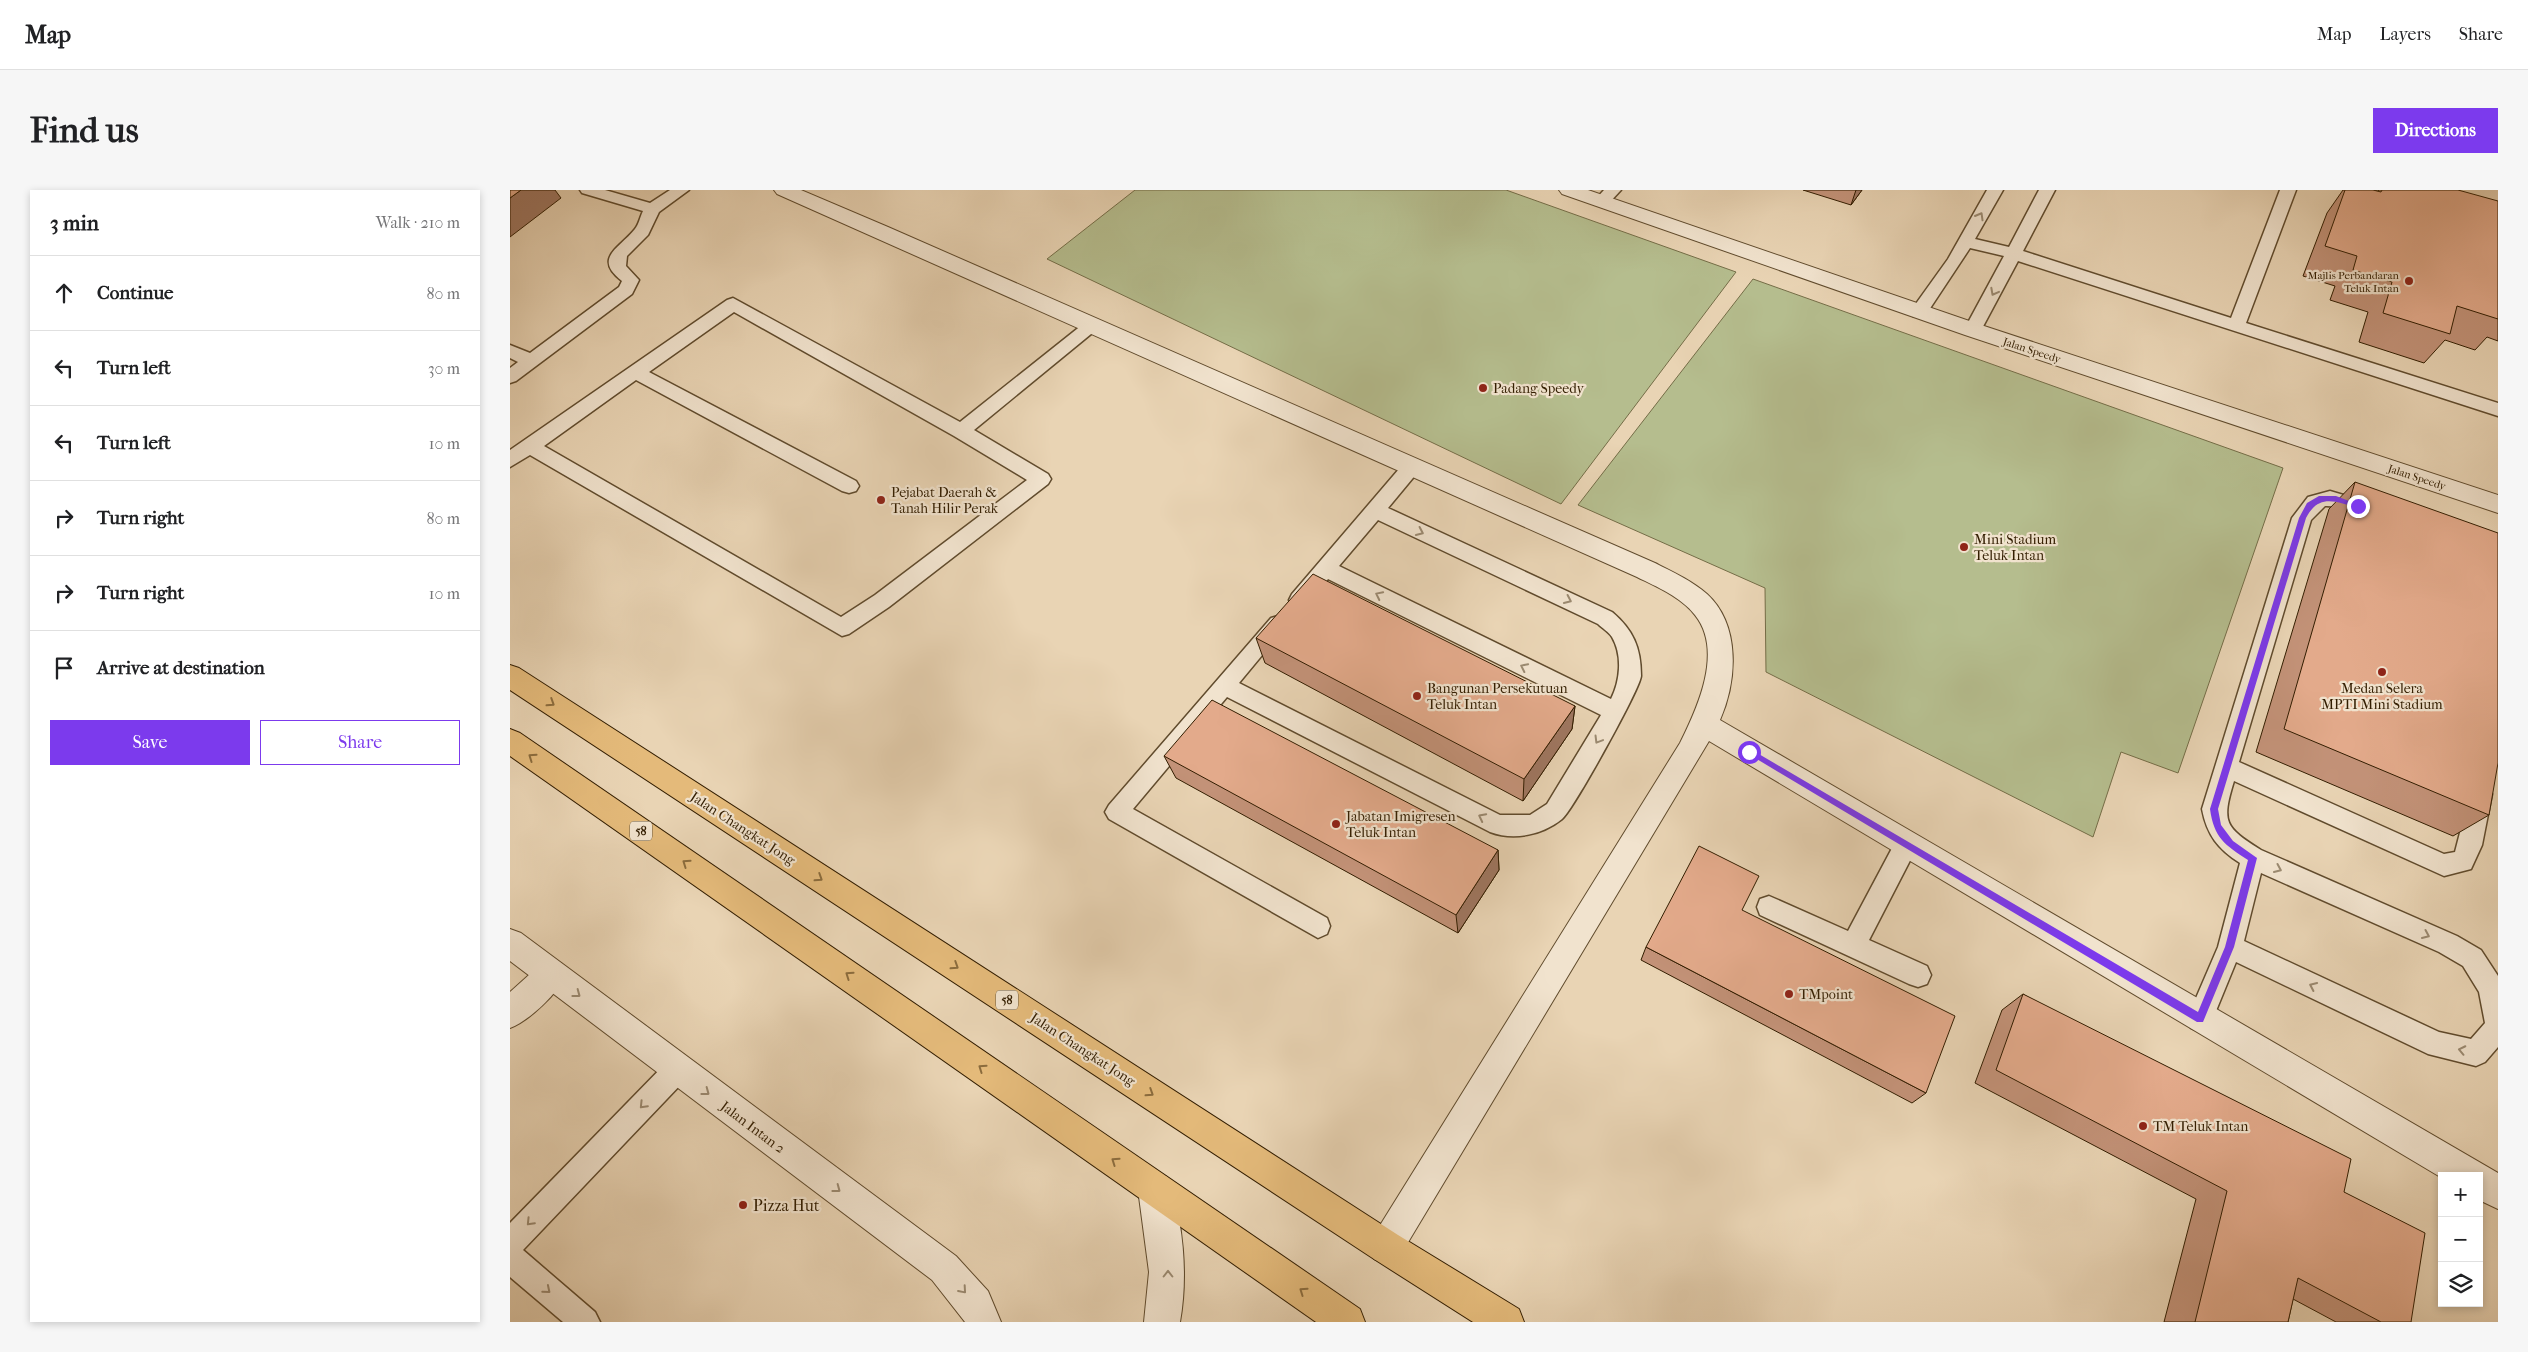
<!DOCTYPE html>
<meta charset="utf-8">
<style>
:root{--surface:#fff;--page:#f6f6f6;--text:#202124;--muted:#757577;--line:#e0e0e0;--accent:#7c3aed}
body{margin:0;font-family:"IM FELL French Canon",serif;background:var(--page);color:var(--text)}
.controls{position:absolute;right:15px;bottom:15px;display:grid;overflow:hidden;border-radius:0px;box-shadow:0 2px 8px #0003}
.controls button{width:45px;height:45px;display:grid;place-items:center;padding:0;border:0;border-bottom:1px solid var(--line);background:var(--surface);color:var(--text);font:25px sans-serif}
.stop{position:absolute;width:15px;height:15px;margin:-11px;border:4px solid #7c3aed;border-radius:50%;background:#fff}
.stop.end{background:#7c3aed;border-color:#fff;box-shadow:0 1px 5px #0008}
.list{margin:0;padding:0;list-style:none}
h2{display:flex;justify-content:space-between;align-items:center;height:65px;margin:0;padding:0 20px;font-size:21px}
h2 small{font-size:16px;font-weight:400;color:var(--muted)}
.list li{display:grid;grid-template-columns:32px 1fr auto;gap:15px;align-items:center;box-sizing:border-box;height:75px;padding:0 20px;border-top:1px solid var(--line)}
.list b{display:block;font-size:19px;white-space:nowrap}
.list em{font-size:16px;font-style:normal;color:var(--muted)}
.actions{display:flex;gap:10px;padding:15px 20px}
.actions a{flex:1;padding:11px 0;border:1px solid var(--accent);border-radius:0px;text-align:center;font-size:18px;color:var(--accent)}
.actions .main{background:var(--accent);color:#fff}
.icon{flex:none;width:28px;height:28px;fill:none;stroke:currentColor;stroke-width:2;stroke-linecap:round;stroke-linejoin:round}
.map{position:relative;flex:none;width:1988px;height:1132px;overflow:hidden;border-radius:0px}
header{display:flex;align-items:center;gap:30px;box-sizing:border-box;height:70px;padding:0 25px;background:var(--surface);border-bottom:1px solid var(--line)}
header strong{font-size:24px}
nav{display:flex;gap:28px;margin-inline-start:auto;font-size:18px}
.intro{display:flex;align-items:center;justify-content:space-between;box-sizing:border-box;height:120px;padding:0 30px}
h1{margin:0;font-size:35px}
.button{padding:12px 22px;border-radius:0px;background:var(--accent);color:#fff;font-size:18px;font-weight:700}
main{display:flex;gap:30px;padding:0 30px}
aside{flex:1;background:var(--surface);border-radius:0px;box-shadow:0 2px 8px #0003}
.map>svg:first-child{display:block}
.green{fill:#b5bd8e;stroke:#746d47}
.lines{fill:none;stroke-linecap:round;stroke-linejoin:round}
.service-casing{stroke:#604b2d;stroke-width:3}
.pedestrian-casing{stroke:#604b2d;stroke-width:2}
.minor-casing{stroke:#604b2d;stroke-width:2}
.tertiary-casing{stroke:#604b2d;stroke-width:2}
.trunk-casing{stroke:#321d00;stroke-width:2}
.service{fill:#f1e3ce;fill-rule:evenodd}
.pedestrian{fill:#f1e3ce;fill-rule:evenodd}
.minor{fill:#f1e3ce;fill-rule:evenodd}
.tertiary{fill:#f1e3ce;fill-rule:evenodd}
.trunk{fill:#e4ba7a;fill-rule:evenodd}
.wall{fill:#c39278;stroke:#321d00}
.shaded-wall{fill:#9f7761;stroke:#321d00}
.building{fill:#e3aa8b;stroke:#321d00}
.oneway{stroke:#9b8a71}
.oneway2{stroke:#8b6c3d}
.route{fill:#7c3aed}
.poi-dot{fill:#8f2418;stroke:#f1e3ce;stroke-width:2}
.labels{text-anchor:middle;stroke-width:4.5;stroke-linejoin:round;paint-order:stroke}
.far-poi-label{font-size:11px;fill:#321d00;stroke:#f1e3ce;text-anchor:end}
.far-street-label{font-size:11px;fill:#321d00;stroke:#f1e3ce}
.shield{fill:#f1e3ce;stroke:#6b583e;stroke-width:1}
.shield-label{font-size:12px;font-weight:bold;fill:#321d00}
.poi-label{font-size:14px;fill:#321d00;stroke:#f1e3ce;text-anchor:start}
.street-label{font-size:14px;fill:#321d00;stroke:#f1e3ce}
.near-poi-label{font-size:16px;fill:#321d00;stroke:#f1e3ce;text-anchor:start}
</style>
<header>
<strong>Map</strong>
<nav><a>Map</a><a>Layers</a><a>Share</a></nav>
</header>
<div class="intro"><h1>Find us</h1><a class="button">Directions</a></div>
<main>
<aside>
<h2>3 min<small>Walk · 210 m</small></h2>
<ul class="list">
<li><svg class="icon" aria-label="ahead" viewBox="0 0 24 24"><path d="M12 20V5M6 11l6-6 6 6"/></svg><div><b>Continue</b></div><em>80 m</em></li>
<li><svg class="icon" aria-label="left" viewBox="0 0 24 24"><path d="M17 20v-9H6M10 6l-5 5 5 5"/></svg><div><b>Turn left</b></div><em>30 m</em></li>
<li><svg class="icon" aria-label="left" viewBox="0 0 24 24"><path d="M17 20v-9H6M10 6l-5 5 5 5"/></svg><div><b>Turn left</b></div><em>10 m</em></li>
<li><svg class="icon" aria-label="right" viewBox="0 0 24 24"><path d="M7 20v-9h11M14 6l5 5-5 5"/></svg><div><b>Turn right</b></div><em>80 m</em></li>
<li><svg class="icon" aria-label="right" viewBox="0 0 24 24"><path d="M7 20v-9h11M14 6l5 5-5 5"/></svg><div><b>Turn right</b></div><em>10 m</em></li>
<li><svg class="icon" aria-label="arrive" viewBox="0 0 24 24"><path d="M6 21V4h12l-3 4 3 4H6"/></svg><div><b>Arrive at destination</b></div></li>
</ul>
<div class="actions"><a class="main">Save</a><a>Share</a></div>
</aside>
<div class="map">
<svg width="1988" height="1132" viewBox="0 0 1988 1132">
<rect width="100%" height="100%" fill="#e9d4b4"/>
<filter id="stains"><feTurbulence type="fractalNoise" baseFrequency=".004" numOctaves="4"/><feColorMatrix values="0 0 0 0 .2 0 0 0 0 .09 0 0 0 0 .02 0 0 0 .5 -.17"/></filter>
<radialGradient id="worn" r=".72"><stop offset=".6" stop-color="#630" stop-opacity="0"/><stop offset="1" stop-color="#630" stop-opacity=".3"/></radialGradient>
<!-- green -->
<g class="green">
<polygon points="625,0 996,0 1226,82 1051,314 537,69"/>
<polygon points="1243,89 1773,278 1668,583 1611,562 1583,647 1256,482 1255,398 1068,315"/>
</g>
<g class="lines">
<defs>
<g id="service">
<path d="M70,0H95L140,13L160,0H179L149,22L138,45L117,66L116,76L129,90L122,104L6,191L0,193V178L8,172L0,168V155L20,163L109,97L112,91C82,68 110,58 125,39C129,34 130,27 133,21L72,3Z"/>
<polygon points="1094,0 1111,0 1098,14 1086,14 1084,11"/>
<polygon points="1477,0 1493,0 1465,49 1499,57 1529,0 1545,0 1513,61 1721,128 1770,0 1786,0 1736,133 1988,213 1988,226 1508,71 1469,144 1457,144 1454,140 1494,66 1460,58 1415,126 1403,126 1400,122 1438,69"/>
<path d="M223,108L450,232L577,131H589L592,135L464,240L538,284L541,289L538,294L379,417L339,444L332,446L20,265L0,277V260L217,110ZM224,122L444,246L517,290L365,405L331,427L34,256L126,190L332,301L339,303L346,301L349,296L346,291L139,182Z"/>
<path d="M902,270L909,272L912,277L878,318L1102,422C1123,440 1131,457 1131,486C1130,499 1063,620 1052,629C1032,645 1004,651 980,642L717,507L623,619L817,728L820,736L817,744L808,748L599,629L595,622L599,615L761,428L768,426L775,428L778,434L729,493L990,625H1020L1037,614L1091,525L818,389C809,401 799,421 782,416L779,410L782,404L895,272ZM868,330L1088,434C1092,438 1099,442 1102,447C1113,466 1110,491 1101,509L829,376Z"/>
<path d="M1820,301L1864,314L1867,319L1864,324C1848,329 1832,315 1815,316L1801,330L1729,572L1934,664L1945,662L1960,604L1963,597L1971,594L1979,597L1982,604L1972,655L1961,679L1934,686L1724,591C1711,633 1715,637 1751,660L1947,746L1971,760L1988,786V857L1975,872L1966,876L1918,864L1726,772L1699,838L1690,842L1681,838L1677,829L1708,757L1730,673C1708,659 1697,645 1692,619L1782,328L1798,307ZM1751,683L1929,762L1953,776L1969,802L1975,833L1961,849L1929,842L1734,751Z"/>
<polygon points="1396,644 1404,647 1408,655 1359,750 1417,776 1421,785 1417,794 1408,797 1399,794 1250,725 1247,717 1250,709 1259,706 1338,741 1388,647"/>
<polygon points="167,867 176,871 180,880 176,889 13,1060 85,1122 90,1132 53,1132 0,1087 0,1033 158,871"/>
</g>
<path id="pedestrian" d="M41,770L52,775L56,785C48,803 19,831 0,838V802L30,775Z"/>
<g id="minor">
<path d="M264,0H291L378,37L1145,373C1163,382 1182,391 1197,404C1231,435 1227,492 1210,530L1988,983V1019L1969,1010V986H1932V988L1199,551L888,1069L876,1074L864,1069L859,1057L864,1045L1170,553C1187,519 1214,461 1185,425C1171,407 1147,397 1127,387L267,4Z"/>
<polygon points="0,739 11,743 446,1066 478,1101 491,1132 455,1132 422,1090 0,771"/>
</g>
<g id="tertiary">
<polygon points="1049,0 1078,0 1471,135 1988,305 1988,323 1455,145 1052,4"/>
<path d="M645,982L657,987C674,1029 678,1088 670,1132H634L639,1082L628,999L633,987Z"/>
</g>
<g id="trunk">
<polygon points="0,475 9,478 888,1045 1009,1119 1014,1132 963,1132 864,1069 0,500"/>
<polygon points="0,539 10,543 850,1119 855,1132 806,1132 0,566"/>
</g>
</defs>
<!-- service casing -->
<use href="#service" class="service-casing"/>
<!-- pedestrian casing -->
<use href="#pedestrian" class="pedestrian-casing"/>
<!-- minor casing -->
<use href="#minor" class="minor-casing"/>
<!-- tertiary casing -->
<use href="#tertiary" class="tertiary-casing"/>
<!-- trunk casing -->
<use href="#trunk" class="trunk-casing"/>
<!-- service -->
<use href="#service" class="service"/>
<!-- pedestrian -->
<use href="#pedestrian" class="pedestrian"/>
<!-- minor -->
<use href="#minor" class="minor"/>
<!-- tertiary -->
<use href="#tertiary" class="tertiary"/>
<!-- trunk -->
<use href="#trunk" class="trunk"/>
</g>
<!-- wall -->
<g class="wall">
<polygon points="1293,0 1352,0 1341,15"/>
<polygon points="1833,0 1863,0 1868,1 1869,0 1948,0 1988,21 1988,151 1977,147 1965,160 1935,150 1914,173 1849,152 1858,122 1820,110 1825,96 1793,86 1817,23"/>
<polygon points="1845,292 1979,625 1943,646 1746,562 1819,319"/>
<polygon points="746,448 1065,516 1062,539 1013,611 755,473"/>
<polygon points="654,566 988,660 989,680 948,743 666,588"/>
<polygon points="1136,757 1416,903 1402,913 1131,770"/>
<polygon points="1513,804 1834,1002 1901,1132 1826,1132 1783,1109 1778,1132 1654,1132 1686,1009 1465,893 1492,820"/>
</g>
<!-- shaded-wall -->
<g class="shaded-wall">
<polygon points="11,0 45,0 51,8 0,47 0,8"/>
<polygon points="1346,0 1352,0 1341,15"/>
<polygon points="1065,516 1062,539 1013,611 1014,589"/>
<polygon points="988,660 989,680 948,743 946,725"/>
</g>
<!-- building -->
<g class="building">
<polygon points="0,0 11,0 0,8"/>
<polygon points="1835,0 1863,0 1871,2 1872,0 1948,0 1988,11 1988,129 1947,116 1940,144 1873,123 1882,92 1843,80 1847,66 1815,56"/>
<polygon points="1845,292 1988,343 1988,573 1979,625 1774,539"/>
<polygon points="803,384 1065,516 1014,589 746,448"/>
<polygon points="702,510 988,660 946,725 654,566"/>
<polygon points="1189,656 1249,686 1232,720 1445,826 1416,903 1136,757"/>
<polygon points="1513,804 1841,969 1834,1002 1915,1043 1901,1132 1871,1132 1788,1088 1778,1132 1685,1132 1717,1001 1486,880"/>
</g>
<!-- one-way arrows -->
<defs><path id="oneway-chevron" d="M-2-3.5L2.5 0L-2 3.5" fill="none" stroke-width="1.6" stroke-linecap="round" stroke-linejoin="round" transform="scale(1.25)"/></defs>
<g class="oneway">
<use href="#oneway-chevron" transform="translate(1470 26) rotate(-60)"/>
<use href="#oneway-chevron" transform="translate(1484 102) rotate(118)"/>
<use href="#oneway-chevron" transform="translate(910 342) rotate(25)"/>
<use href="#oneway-chevron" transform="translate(869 405) rotate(-154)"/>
<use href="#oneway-chevron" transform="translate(1058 410) rotate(25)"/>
<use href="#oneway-chevron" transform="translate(1014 477) rotate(-154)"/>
<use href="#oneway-chevron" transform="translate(1088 550) rotate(121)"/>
<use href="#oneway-chevron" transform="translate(972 627) rotate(-153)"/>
<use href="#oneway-chevron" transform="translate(1768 679) rotate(24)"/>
<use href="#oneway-chevron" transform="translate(1916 745) rotate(24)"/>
<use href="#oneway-chevron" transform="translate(1803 796) rotate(-155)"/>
<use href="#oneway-chevron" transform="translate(67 804) rotate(37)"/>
<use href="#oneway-chevron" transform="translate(1952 860) rotate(-168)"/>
<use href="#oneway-chevron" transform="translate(196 902) rotate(37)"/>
<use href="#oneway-chevron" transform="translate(133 915) rotate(134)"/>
<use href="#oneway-chevron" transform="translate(327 999) rotate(37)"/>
<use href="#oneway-chevron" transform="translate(20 1032) rotate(134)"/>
<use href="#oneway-chevron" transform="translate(658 1084) rotate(-90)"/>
<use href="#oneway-chevron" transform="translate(37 1100) rotate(40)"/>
<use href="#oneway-chevron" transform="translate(453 1100) rotate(49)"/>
</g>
<g class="oneway2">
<use href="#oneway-chevron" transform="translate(41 513) rotate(33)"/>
<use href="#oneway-chevron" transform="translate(22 567) rotate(-145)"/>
<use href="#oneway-chevron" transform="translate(176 673) rotate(-145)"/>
<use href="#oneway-chevron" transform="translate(309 688) rotate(33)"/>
<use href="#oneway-chevron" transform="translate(445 776) rotate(33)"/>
<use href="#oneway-chevron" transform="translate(339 785) rotate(-145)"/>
<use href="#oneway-chevron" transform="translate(472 878) rotate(-145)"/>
<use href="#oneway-chevron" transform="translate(640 903) rotate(33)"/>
<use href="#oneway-chevron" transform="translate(605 971) rotate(-145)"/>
<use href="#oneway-chevron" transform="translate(793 1101) rotate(-145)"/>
</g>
<!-- route -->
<path class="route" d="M1809,306H1826L1852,316L1848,318C1826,312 1809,303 1796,328L1708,619L1711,635L1723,651L1747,668L1724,757L1693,832H1687L1235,562L1239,559L1242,560L1688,822L1715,757L1738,670C1715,655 1704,648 1700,619L1789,328L1797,313Z"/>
<!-- markers -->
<g class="poi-dot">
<circle cx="1899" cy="91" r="5"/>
<circle cx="973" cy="198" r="5"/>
<circle cx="371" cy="310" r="5"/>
<circle cx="1454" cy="357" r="5"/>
<circle cx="1872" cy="482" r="5"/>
<circle cx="907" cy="506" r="5"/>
<circle cx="826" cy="634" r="5"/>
<circle cx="1279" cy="804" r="5"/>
<circle cx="1633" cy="936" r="5"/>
<circle cx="233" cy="1015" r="5"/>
</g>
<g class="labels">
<!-- far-poi labels -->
<g class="far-poi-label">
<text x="1889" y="89">Majlis Perbandaran<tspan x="1889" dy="13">Teluk Intan</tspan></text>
</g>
<!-- far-street labels -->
<g class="far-street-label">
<text transform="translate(1522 160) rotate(18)" y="4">Jalan Speedy</text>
<text transform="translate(1907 287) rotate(18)" y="4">Jalan Speedy</text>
</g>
<!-- shield labels -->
<g class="shield">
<rect x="120" y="631.5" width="22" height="19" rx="4"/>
<rect x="486" y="800.5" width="22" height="19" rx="4"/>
</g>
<g class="shield-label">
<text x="131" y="645">58</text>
<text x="497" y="814">58</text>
</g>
<!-- poi labels -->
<g class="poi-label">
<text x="983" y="203">Padang Speedy</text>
<text x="381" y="307">Pejabat Daerah &amp;<tspan x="381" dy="16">Tanah Hilir Perak</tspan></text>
<text x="1464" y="354">Mini Stadium<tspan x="1464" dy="16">Teluk Intan</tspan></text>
<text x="917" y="503">Bangunan Persekutuan<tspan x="917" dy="16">Teluk Intan</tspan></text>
<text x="1872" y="503" text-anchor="middle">Medan Selera<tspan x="1872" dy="16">MPTI Mini Stadium</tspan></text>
<text x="836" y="631">Jabatan Imigresen<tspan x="836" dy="16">Teluk Intan</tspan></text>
<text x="1289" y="809">TMpoint</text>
<text x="1643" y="941">TM Teluk Intan</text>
</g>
<!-- street labels -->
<g class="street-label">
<text transform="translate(233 638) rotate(33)" y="5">Jalan Changkat Jong</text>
<text transform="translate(573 859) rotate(33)" y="5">Jalan Changkat Jong</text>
<text transform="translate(243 937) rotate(37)" y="5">Jalan Intan 2</text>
</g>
<!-- near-poi labels -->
<g class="near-poi-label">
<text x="243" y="1021">Pizza Hut</text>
</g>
</g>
<rect width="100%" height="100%" filter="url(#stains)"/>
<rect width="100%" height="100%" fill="url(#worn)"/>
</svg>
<div class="controls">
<button>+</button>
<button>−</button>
<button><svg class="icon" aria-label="layers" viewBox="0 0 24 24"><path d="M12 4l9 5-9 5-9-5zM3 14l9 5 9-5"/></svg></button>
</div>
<div class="stop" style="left:1239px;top:562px"></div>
<div class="stop end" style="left:1848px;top:316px"></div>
</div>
</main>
